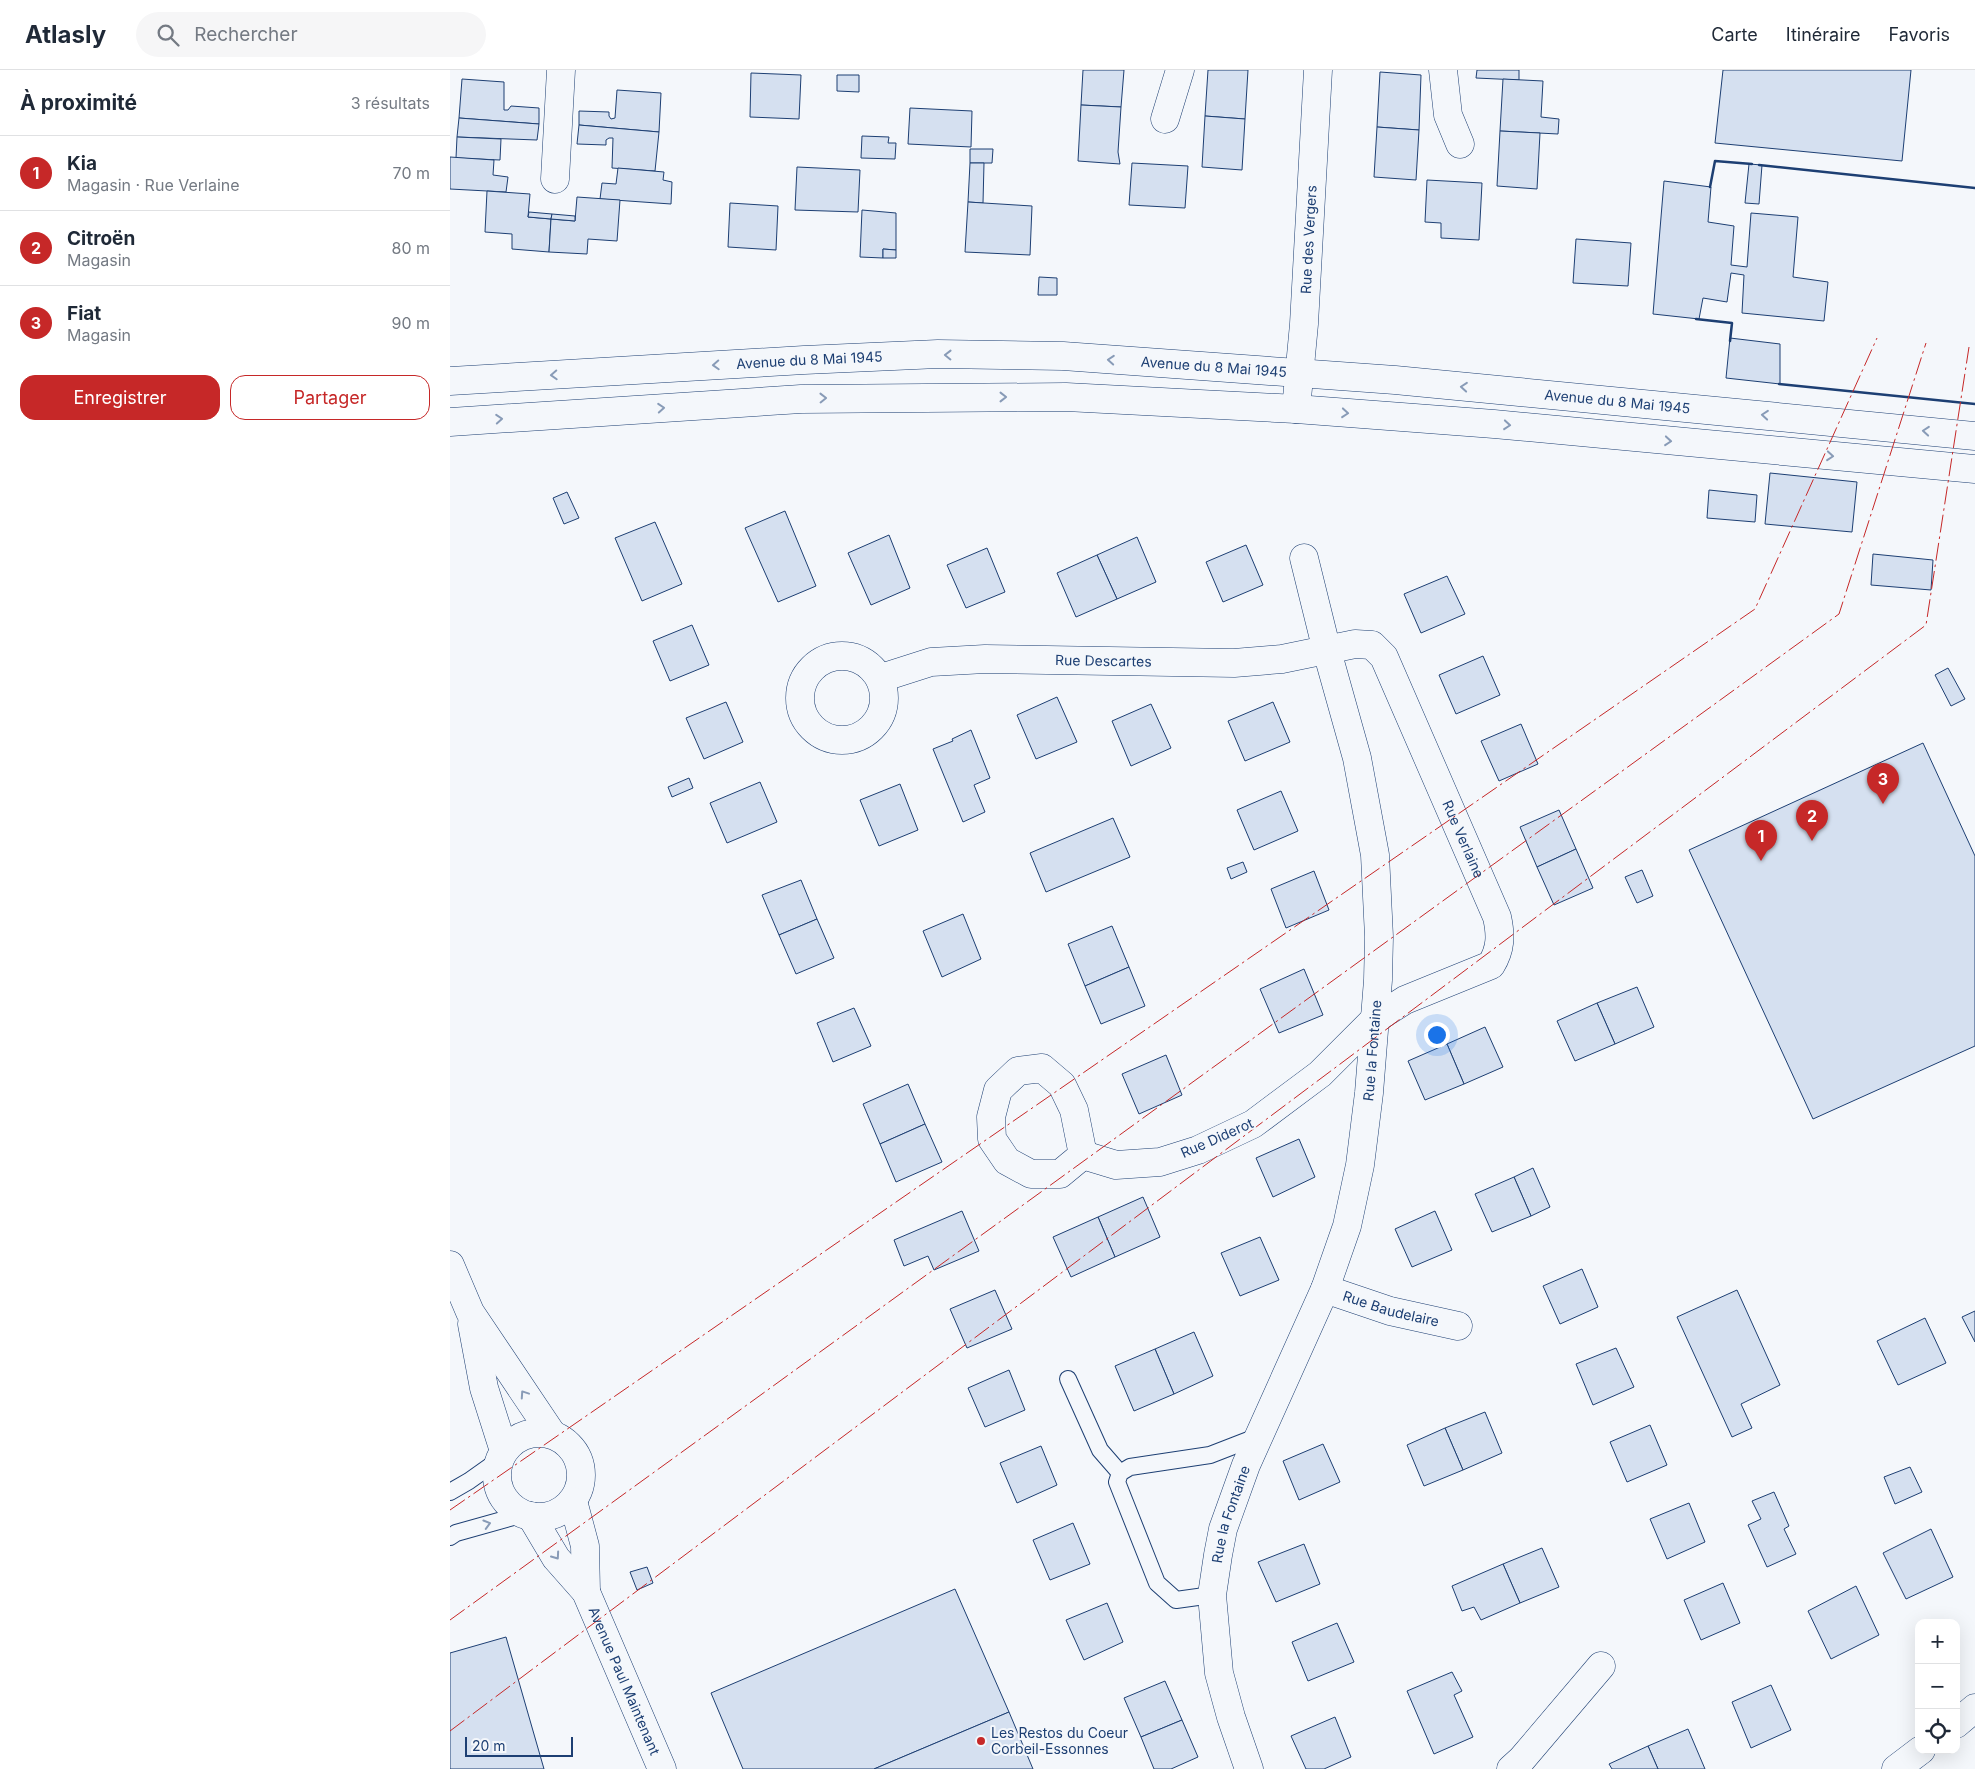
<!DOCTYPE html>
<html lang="fr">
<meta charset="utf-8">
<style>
:root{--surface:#fff;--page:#f6f6f7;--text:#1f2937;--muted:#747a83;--line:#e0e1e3;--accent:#c62828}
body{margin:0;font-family:Inter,sans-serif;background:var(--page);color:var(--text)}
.controls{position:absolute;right:15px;bottom:15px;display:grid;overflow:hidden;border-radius:10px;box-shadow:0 5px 20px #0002}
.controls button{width:45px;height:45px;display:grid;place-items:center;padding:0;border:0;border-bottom:1px solid var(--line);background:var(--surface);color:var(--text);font:25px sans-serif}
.scale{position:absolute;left:15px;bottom:12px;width:108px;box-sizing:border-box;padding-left:5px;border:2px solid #1d3f73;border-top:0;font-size:14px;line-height:18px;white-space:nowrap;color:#1d3f73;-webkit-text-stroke:4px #f4f7fb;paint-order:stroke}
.you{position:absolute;left:986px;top:964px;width:18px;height:18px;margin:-12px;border:4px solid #fff;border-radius:50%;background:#1a73e8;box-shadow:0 0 0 8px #1a73e833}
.badge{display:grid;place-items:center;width:32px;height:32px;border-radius:50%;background:var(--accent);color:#fff;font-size:16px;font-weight:700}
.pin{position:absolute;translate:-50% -41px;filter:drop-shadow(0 1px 2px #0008)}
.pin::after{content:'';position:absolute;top:26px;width:18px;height:15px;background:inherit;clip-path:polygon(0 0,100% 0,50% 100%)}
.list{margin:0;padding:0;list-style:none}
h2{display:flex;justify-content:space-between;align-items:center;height:65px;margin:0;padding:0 20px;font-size:21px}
h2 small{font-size:16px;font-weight:400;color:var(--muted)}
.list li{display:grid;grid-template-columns:32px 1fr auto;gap:15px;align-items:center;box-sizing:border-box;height:75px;padding:0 20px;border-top:1px solid var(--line)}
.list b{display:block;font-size:19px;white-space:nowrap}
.list p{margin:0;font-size:16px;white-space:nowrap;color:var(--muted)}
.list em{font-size:16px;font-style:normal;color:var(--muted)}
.actions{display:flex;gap:10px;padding:15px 20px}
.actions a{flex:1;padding:11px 0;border:1px solid var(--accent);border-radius:15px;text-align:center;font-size:18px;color:var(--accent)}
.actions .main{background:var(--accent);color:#fff}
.icon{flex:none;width:28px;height:28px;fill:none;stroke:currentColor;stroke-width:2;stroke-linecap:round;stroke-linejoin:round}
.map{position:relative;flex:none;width:1525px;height:1699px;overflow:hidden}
header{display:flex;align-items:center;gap:30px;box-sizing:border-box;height:70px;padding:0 25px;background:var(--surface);border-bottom:1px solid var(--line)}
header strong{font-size:24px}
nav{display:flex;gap:28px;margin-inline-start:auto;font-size:18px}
.search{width:350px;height:45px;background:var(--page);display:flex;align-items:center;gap:12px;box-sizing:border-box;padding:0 18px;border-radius:28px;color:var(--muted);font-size:19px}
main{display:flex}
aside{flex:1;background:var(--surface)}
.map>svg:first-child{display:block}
.building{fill:#d5e0f0;stroke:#1d3f73}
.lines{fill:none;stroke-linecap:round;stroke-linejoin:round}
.lane-casing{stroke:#1d3f73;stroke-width:18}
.street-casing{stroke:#1d3f73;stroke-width:29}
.secondary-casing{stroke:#1d3f73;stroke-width:29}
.lane{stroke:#f4f7fb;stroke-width:16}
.street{stroke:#f4f7fb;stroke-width:28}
.secondary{stroke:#f4f7fb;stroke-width:28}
.wall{stroke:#1d3f73;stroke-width:2.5}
.power{stroke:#c62828;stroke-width:1;stroke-dasharray:18 4 2.5 4;stroke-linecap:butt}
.oneway{stroke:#889bb7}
.poi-dot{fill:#c62828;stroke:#f4f7fb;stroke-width:2}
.labels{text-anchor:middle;stroke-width:4;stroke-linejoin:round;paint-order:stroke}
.street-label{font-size:14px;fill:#1d3f73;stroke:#f4f7fb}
.poi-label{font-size:14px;fill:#1d3f73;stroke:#f4f7fb;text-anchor:start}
</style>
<header>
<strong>Atlasly</strong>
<div class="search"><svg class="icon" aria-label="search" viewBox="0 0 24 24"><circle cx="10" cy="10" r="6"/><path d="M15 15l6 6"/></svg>Rechercher</div>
<nav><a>Carte</a><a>Itinéraire</a><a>Favoris</a></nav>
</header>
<main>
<aside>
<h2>À proximité<small>3 résultats</small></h2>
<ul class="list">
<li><span class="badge">1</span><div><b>Kia</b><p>Magasin · Rue Verlaine</p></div><em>70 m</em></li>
<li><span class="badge">2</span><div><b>Citroën</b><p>Magasin</p></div><em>80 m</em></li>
<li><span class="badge">3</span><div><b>Fiat</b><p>Magasin</p></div><em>90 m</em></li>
</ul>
<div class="actions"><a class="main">Enregistrer</a><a>Partager</a></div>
</aside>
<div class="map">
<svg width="1525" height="1699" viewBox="0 0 1525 1699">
<rect width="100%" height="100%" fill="#f4f7fb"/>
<!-- building -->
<g class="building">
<polygon points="633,0 674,0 671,37 631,35"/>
<polygon points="758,0 798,0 795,49 755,46"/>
<polygon points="1027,0 1069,0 1069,10 1026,8"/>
<polygon points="1273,0 1461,0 1452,91 1265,73"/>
<polygon points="930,2 971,5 969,60 927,57"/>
<polygon points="301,3 351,5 349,49 300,47"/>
<polygon points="387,5 409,5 409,22 387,21"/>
<polygon points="12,9 54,12 54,40 58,40 61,36 89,38 89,54 9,48"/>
<polygon points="1053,9 1093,11 1091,47 1109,49 1108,64 1050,61"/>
<polygon points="167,20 211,23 209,62 129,55 129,41 159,42 159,46 161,49 165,48"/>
<polygon points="631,35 671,37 668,82 670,94 628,91"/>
<polygon points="460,38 522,41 521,77 458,74"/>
<polygon points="755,46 795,49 792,100 752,97"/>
<polygon points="9,48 89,54 87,70 7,67"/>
<polygon points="129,55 209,62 205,101 162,98 163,68 159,68 156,70 156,75 127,74"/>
<polygon points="927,57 969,60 966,110 924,107"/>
<polygon points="1050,61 1090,63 1087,119 1047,116"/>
<polygon points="412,66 439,67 438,73 446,73 445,89 411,88"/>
<polygon points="7,67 51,69 50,90 6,88"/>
<polygon points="520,79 543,79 542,93 520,93"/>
<polygon points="0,87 44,90 43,105 58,107 56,122 0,119"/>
<polygon points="520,93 534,93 533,133 518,132"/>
<polygon points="682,93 738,96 735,138 679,135"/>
<polygon points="1299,94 1312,95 1309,134 1295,133"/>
<polygon points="347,97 410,100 408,142 345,140"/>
<polygon points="168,98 214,102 213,110 222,112 221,134 150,129 152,113 166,114"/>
<polygon points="977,110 1032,113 1029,170 991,168 991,153 975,152"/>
<polygon points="1214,111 1261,117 1258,152 1284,156 1281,195 1297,197 1301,143 1348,147 1343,207 1378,212 1374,251 1292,243 1294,205 1281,203 1277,232 1253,228 1249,249 1203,244"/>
<polygon points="37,121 80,124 78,147 101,149 99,182 62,179 62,164 35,162"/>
<polygon points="127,127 170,130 167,171 138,169 137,184 99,182 101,149 125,151"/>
<polygon points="518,132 582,136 580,185 515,182"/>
<polygon points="280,133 328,136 326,180 278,177"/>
<polygon points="412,140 446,143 446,180 433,179 433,188 410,187"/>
<polygon points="79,142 102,144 101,149 78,147"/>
<polygon points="102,144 125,146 125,151 101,149"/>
<polygon points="1126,169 1181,173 1178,216 1123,213"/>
<polygon points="433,179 446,180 446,188 433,188"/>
<polygon points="589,207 607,208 607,225 588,225"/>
<polygon points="1280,268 1330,274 1330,314 1276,308"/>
<polygon points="1320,403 1407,412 1402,462 1315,454"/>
<polygon points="1259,420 1307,425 1305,452 1257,448"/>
<polygon points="117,422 129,448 114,454 103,428"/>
<polygon points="335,441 366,516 328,532 295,458"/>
<polygon points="205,452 232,514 192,531 165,468"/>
<polygon points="439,465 460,518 421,535 398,483"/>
<polygon points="687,467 706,512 667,529 647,485"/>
<polygon points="796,475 813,515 773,532 756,492"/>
<polygon points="537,478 555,522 516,538 497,495"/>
<polygon points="1423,484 1483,490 1481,520 1421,515"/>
<polygon points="647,485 667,529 626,547 607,503"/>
<polygon points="997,506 1015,544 971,563 954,524"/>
<polygon points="242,555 259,595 220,611 203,571"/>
<polygon points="1033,586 1050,625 1006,644 989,605"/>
<polygon points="1498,598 1515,629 1501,636 1485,605"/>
<polygon points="607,627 627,672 586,689 567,645"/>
<polygon points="276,632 293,672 254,689 236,648"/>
<polygon points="823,632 840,672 795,691 778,651"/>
<polygon points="701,634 721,678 681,696 662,651"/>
<polygon points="1071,654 1088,694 1049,711 1031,671"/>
<polygon points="521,660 540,708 524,715 535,742 513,752 483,679 503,671 502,669"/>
<polygon points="1473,673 1525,786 1525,976 1363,1049 1239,780"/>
<polygon points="239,708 243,718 222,727 218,717"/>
<polygon points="310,712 327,752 277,773 260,733"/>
<polygon points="450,714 468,760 429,776 410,730"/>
<polygon points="831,721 848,761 804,780 787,740"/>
<polygon points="1109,740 1126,779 1087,797 1070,757"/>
<polygon points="663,748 680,787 596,822 580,783"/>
<polygon points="1126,779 1143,818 1104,835 1087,797"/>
<polygon points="793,792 797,802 781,809 777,798"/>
<polygon points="1192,800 1203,826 1187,833 1175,807"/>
<polygon points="864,801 879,840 836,858 821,819"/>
<polygon points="351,810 367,849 329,865 312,825"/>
<polygon points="513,844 531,889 492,907 473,861"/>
<polygon points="367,849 384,888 346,904 329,865"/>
<polygon points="662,856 679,897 635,916 618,874"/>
<polygon points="679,897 695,936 651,954 635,916"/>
<polygon points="854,899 873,945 829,963 810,919"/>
<polygon points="1187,917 1204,957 1165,974 1147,933"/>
<polygon points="1147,933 1165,974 1125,991 1107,951"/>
<polygon points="404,938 421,976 383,992 367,953"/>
<polygon points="1035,957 1053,997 1014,1014 997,974"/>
<polygon points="997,974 1014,1014 975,1030 958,991"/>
<polygon points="716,985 732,1025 689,1044 672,1004"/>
<polygon points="458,1014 475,1054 430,1074 413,1034"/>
<polygon points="475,1054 492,1092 446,1112 430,1074"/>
<polygon points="849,1069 865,1107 823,1127 806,1088"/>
<polygon points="1083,1098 1100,1137 1081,1146 1064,1107"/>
<polygon points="1064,1107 1081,1146 1042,1162 1025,1124"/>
<polygon points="693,1127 710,1167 665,1187 648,1147"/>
<polygon points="512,1141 529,1181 484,1200 478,1186 454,1196 444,1170"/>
<polygon points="985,1141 1002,1180 962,1197 945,1159"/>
<polygon points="648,1147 665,1187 621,1207 603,1167"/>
<polygon points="810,1167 829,1210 790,1226 771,1183"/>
<polygon points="1132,1199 1148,1237 1110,1254 1093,1216"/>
<polygon points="545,1220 562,1259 517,1278 500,1239"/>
<polygon points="1287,1220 1330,1315 1291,1334 1302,1358 1282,1367 1227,1247"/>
<polygon points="1525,1241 1525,1272 1512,1247"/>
<polygon points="1475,1248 1496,1293 1448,1315 1427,1271"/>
<polygon points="744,1262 763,1306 724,1324 705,1279"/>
<polygon points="1166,1278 1184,1317 1143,1335 1126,1294"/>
<polygon points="705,1279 724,1324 684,1341 665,1296"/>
<polygon points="559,1300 575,1340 535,1357 518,1318"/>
<polygon points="1035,1342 1052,1383 1013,1400 995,1358"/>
<polygon points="1200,1355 1217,1395 1177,1412 1160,1372"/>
<polygon points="995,1358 1013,1400 974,1416 957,1375"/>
<polygon points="873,1374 890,1412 849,1430 833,1391"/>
<polygon points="591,1376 607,1415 567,1433 550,1393"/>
<polygon points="1460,1397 1472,1422 1445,1434 1434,1407"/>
<polygon points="1324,1422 1339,1456 1334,1459 1346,1484 1317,1497 1298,1455 1311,1449 1302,1431"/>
<polygon points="1239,1433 1255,1472 1217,1489 1200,1449"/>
<polygon points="623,1453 640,1494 600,1510 583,1470"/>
<polygon points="1481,1459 1503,1507 1456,1529 1433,1483"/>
<polygon points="854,1474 870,1514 826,1532 808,1492"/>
<polygon points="1092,1478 1109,1517 1070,1533 1053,1494"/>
<polygon points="1053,1494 1070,1533 1031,1550 1024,1537 1012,1541 1002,1516"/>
<polygon points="197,1497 203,1513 187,1520 180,1502"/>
<polygon points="1273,1513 1290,1553 1251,1570 1234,1530"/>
<polygon points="1406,1516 1429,1565 1381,1589 1358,1541"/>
<polygon points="505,1519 559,1642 424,1699 293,1699 261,1623"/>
<polygon points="657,1533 673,1572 634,1590 616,1550"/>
<polygon points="887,1553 904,1592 858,1611 842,1572"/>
<polygon points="56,1567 94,1699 0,1699 0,1583"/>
<polygon points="1002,1602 1012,1621 1004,1625 1023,1667 984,1684 957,1621"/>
<polygon points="715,1611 732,1650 691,1667 674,1628"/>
<polygon points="1321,1615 1341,1660 1301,1678 1282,1632"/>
<polygon points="559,1642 583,1699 424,1699"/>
<polygon points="885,1647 901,1687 874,1699 856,1699 841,1666"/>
<polygon points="732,1650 748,1687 721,1699 704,1699 691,1667"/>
<polygon points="1238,1659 1255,1699 1208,1699 1198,1676"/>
<polygon points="1198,1676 1208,1699 1162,1699 1159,1694"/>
</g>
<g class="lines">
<defs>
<g id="lane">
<polyline points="618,1309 650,1380 670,1403"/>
<polyline points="0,1422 19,1411 50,1389"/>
<polyline points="0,1467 6,1463 74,1444"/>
<polyline points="762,1525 726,1530 707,1513 667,1412 670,1403 680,1397 760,1385 809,1366"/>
</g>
<g id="street">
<polyline points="993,0 998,45 1010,74"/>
<polyline points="715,49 730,0"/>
<polyline points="105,109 111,0"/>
<path id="s1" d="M846,339L854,254L868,0"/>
<circle cx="392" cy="628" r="42"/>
<path id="s2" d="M431,608L481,592L535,589L784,593L832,589L905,574L922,575L934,587L1047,847C1051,865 1051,879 1041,895L955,930L925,949L870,1004L803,1054L748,1080L710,1092L666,1095L633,1085"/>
<polygon points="592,998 612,1015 624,1040 633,1085 610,1104 581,1104 557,1091 542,1069 541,1047 548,1020 568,1001"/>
<path id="s3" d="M875,1219L940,1241L1008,1256"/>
<path id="s4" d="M799,1699L781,1647L769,1603L762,1525L768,1485L773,1459L796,1395L875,1219L897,1156L910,1095L919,1023L928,910L929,867L925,785L907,688L877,581L854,488"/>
<polyline points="1061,1699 1072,1689 1151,1596"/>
</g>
<g id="secondary">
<path id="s5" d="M0,311L354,290L488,284L613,286L945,310L1525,366"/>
<polyline points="0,352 351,329 616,327 846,339 1044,354 1525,399"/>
<polyline points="0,1195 20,1242 102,1364"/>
<polyline points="22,1254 34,1318 54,1381"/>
<circle cx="89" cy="1405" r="42"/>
<polyline points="123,1431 135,1476 136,1522"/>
<path id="s6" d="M81,1446L106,1488L136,1522L212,1699"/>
<polyline points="1506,1654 1525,1638"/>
<polyline points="1446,1699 1471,1680"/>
</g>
</defs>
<!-- lane casing -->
<use href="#lane" class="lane-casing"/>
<!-- street casing -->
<use href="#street" class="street-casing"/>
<!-- secondary casing -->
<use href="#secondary" class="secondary-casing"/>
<!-- lane -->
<use href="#lane" class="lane"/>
<!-- street -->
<use href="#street" class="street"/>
<!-- secondary -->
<use href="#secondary" class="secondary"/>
<!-- wall -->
<g class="wall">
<polyline points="1309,95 1525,118"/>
<polyline points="1260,117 1265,91 1302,94"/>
<polyline points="1246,249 1282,253 1280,271"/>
<polyline points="1329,314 1525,334"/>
</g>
<!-- power -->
<g class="power">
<polyline points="0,1440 1305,539 1427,268"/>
<polyline points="0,1550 1389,544 1476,273"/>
<polyline points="0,1661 1476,555 1519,277"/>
</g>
</g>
<!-- one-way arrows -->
<defs><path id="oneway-chevron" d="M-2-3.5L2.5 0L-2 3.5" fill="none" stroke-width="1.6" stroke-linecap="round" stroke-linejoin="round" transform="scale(1.25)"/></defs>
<g class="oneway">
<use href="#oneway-chevron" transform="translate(498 285) rotate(-179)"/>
<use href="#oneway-chevron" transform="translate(661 290) rotate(-176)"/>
<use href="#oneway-chevron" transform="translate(266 295) rotate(177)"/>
<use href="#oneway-chevron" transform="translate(104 305) rotate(177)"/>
<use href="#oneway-chevron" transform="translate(1014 317) rotate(-175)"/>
<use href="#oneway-chevron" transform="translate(553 327)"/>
<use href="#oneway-chevron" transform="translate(373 328) rotate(-1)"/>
<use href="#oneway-chevron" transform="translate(211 338) rotate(-4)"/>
<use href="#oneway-chevron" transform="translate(895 343) rotate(5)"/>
<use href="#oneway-chevron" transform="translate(1315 345) rotate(-175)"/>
<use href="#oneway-chevron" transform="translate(49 349) rotate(-4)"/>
<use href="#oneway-chevron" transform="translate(1057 355) rotate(5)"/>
<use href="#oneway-chevron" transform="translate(1476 361) rotate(-175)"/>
<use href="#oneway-chevron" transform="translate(1218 371) rotate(5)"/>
<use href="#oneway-chevron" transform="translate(1380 386) rotate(5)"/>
<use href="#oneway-chevron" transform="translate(74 1324) rotate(-124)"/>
<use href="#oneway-chevron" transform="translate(37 1454) rotate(-16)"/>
<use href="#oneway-chevron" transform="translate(106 1486) rotate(55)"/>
</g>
<!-- markers -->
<circle class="poi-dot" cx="531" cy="1671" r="5"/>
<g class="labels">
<!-- street labels -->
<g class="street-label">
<text dy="5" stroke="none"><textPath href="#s1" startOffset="170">Rue des Vergers</textPath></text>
<text dy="5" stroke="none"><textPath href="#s5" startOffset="360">Avenue du 8 Mai 1945</textPath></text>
<text dy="5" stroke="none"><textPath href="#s5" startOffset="765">Avenue du 8 Mai 1945</textPath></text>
<text dy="5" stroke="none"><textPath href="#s5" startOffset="1170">Avenue du 8 Mai 1945</textPath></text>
<text dy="5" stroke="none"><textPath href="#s2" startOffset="225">Rue Descartes</textPath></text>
<text dy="5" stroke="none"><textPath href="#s2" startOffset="711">Rue Verlaine</textPath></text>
<text dy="5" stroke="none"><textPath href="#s4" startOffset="751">Rue la Fontaine</textPath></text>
<text transform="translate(767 1068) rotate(-24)" y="5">Rue Diderot</text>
<text dy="5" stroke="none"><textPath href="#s3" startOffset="69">Rue Baudelaire</textPath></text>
<text dy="5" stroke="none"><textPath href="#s4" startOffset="262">Rue la Fontaine</textPath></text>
<text dy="5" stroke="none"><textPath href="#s6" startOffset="191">Avenue Paul Maintenant</textPath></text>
</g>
<!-- poi labels -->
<g class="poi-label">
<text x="541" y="1668">Les Restos du Coeur<tspan x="541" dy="16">Corbeil-Essonnes</tspan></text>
</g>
</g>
</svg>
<div class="controls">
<button>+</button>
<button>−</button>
<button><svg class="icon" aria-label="locate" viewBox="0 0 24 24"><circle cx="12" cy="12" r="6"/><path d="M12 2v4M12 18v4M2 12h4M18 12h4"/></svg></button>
</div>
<div class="scale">20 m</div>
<div class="you"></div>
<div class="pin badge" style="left:1311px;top:791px">1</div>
<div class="pin badge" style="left:1362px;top:771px">2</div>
<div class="pin badge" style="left:1433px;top:734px">3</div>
</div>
</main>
